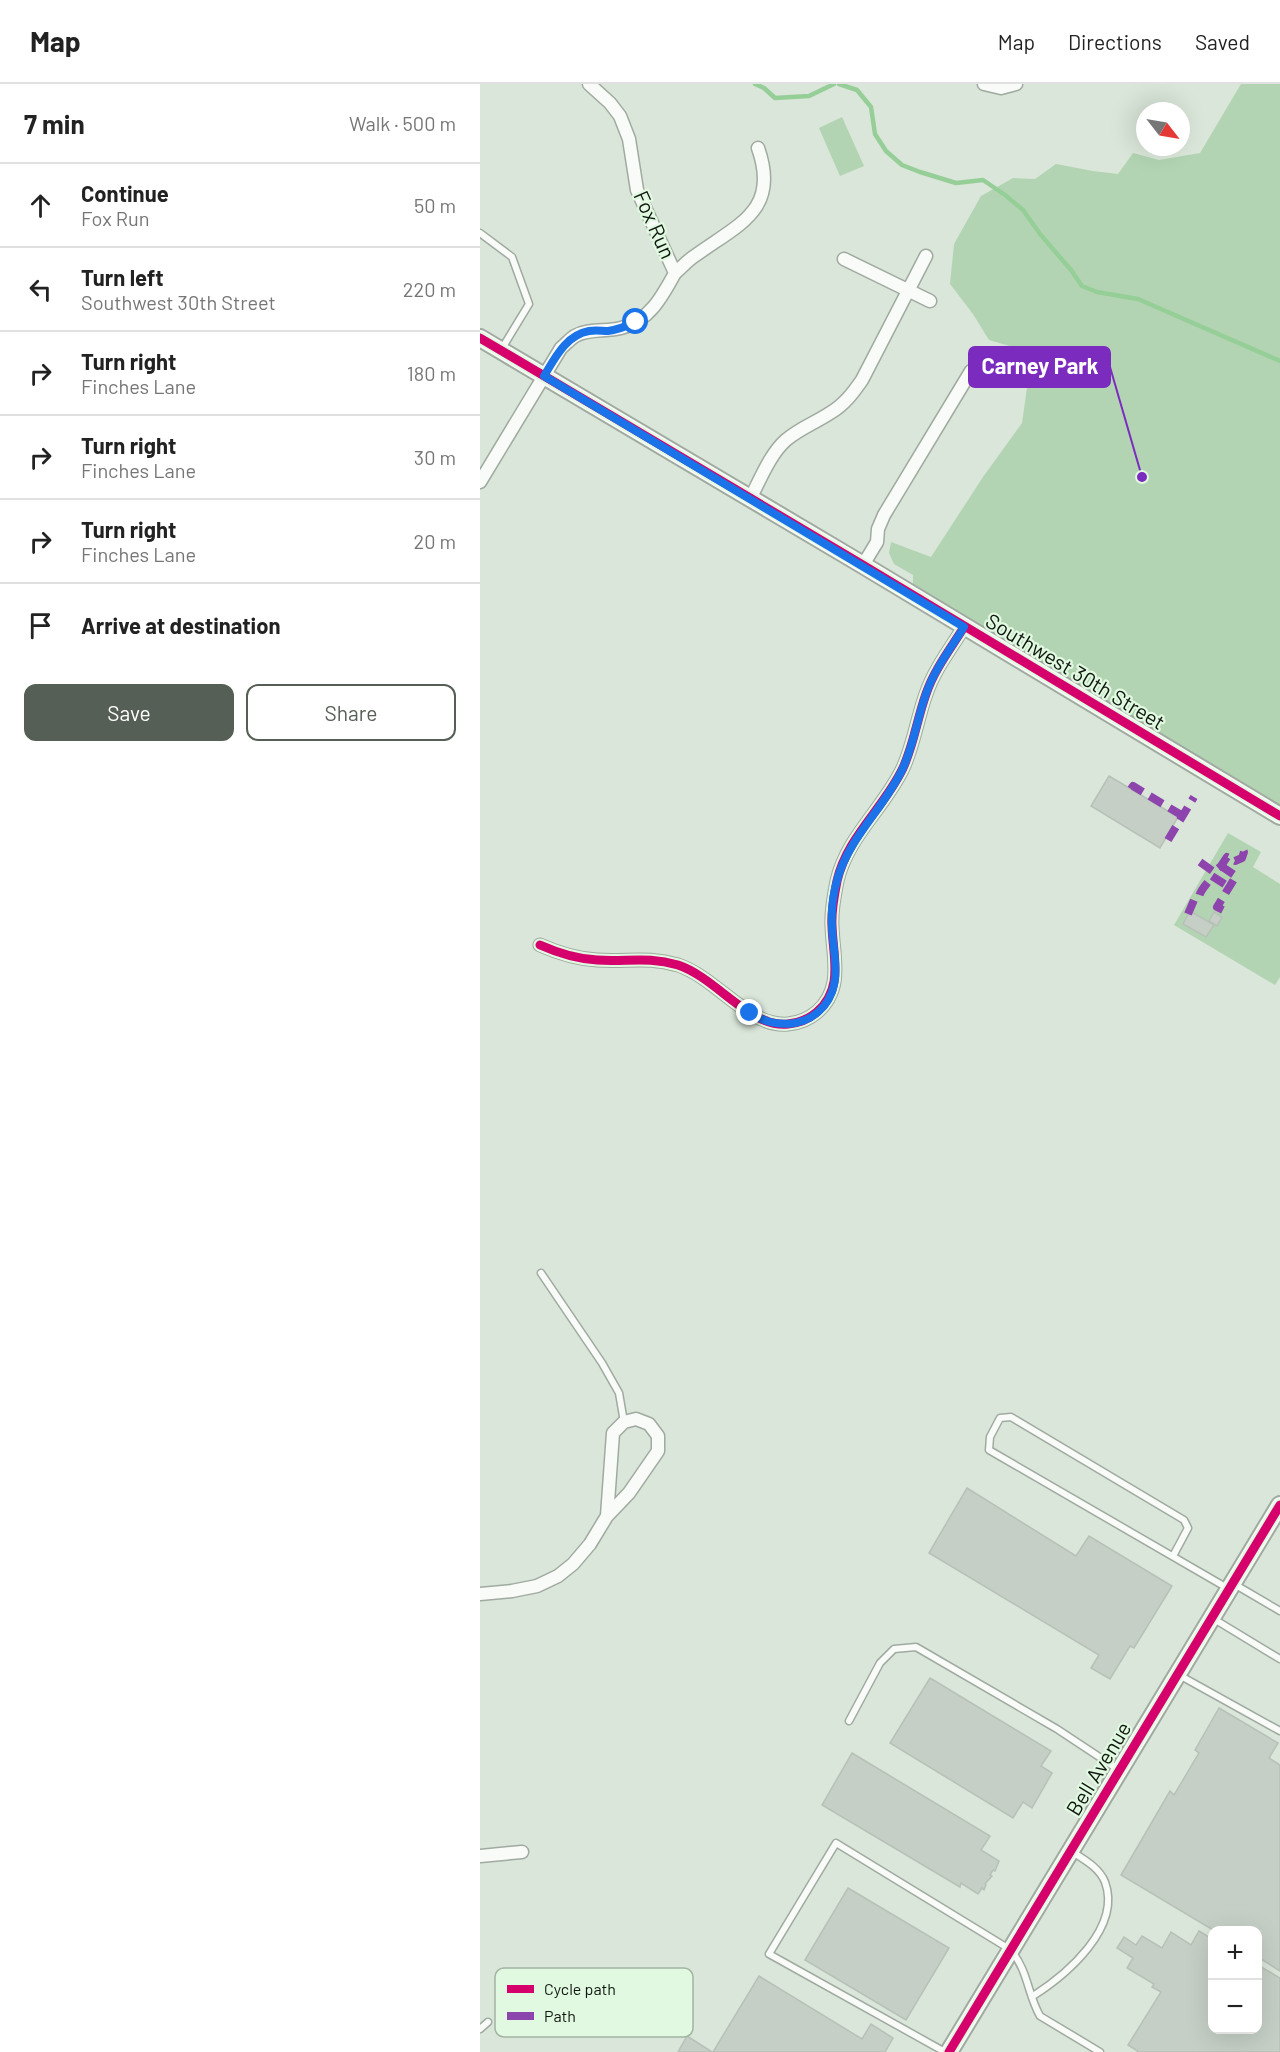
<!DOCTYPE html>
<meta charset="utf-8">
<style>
:root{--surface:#fff;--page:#f6f6f6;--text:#222;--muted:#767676;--line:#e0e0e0;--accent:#555f55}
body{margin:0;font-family:Barlow,sans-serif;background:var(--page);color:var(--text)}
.controls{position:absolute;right:18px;bottom:18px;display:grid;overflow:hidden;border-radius:12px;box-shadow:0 6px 24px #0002}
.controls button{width:54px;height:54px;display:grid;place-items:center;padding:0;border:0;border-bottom:2px solid var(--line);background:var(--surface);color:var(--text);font:30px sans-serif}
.compass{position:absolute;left:656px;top:18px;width:54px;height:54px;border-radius:50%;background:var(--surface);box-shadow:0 6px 24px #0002;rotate:121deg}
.stop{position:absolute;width:18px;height:18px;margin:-14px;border:4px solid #1a73e8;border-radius:50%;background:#fff}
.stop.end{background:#1a73e8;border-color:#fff;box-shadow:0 2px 6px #0008}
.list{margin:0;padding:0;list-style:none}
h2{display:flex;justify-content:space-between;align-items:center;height:78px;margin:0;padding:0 24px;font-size:26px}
h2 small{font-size:20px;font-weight:400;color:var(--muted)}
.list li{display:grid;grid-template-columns:39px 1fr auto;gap:18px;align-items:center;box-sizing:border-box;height:84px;padding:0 24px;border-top:2px solid var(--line)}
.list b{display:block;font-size:22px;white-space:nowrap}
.list p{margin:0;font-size:20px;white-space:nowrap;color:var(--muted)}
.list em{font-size:20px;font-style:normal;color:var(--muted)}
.actions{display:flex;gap:12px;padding:18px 24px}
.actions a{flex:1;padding:14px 0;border:2px solid var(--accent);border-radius:12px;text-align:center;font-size:21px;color:var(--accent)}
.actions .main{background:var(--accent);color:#fff}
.icon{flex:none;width:33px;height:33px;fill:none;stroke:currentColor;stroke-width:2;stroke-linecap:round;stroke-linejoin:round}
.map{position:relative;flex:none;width:800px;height:1968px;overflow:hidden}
header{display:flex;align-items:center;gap:36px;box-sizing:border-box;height:84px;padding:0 30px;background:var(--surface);border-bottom:2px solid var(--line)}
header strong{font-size:28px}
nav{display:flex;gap:33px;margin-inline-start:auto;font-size:21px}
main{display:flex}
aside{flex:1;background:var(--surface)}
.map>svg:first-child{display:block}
.green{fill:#b2d4b2}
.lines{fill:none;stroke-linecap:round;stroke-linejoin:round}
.stream{stroke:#96ce98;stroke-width:4.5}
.building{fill:#c5cfc5;stroke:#b7c1b7;stroke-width:1.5}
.lane-casing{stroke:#a0aaa0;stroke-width:9}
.street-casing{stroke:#a0aaa0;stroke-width:15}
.secondary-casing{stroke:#a0aaa0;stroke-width:20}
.lane{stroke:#f9fbf9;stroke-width:6}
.street{stroke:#f9fbf9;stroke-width:12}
.secondary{stroke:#f9fbf9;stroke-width:16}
.quiet{stroke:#8e44ad;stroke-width:8;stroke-dasharray:15 8;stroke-linecap:butt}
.cycleway-casing{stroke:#e1f8e1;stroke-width:13}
.cycleway{stroke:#d6006c;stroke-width:9}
.route{stroke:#1a73e8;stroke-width:8}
.labels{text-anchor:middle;stroke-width:4.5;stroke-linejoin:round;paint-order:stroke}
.street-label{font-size:21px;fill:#0e160e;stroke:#e1f8e1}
.key{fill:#e1f8e1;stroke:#a2b4a2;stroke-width:1.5}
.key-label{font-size:16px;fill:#0e160e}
.leader{fill:none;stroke:#7b2cbf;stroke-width:2}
.callout-dot{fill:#7b2cbf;stroke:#e1f8e1;stroke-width:2}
.callout{fill:#7b2cbf;stroke:#7b2cbf;stroke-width:2}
.callout-label{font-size:22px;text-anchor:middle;font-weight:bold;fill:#fff}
</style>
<header>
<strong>Map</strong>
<nav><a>Map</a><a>Directions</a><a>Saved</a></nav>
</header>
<main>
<aside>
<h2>7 min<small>Walk · 500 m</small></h2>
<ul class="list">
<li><svg class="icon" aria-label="ahead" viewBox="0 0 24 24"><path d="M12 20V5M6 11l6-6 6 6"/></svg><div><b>Continue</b><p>Fox Run</p></div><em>50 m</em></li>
<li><svg class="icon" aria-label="left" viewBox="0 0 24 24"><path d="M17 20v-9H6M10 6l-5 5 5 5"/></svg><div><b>Turn left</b><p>Southwest 30th Street</p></div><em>220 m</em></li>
<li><svg class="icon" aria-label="right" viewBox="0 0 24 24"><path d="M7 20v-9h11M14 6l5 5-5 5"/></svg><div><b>Turn right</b><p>Finches Lane</p></div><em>180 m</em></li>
<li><svg class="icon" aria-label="right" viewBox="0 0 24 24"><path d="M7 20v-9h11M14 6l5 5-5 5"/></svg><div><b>Turn right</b><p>Finches Lane</p></div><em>30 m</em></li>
<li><svg class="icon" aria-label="right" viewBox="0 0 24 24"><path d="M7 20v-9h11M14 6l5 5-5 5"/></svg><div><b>Turn right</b><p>Finches Lane</p></div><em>20 m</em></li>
<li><svg class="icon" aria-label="arrive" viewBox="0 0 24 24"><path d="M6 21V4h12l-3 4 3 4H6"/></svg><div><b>Arrive at destination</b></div></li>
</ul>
<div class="actions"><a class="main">Save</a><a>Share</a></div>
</aside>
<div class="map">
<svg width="800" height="1968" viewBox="0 0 800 1968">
<rect width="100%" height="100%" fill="#d9e6d9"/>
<!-- green -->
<g class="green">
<polygon points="761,0 800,0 800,729 449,520 453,513 433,502 433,491 414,480 409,469 411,458 451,473 503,393 542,339 549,290 546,267 509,256 493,230 470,200 474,160 501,112 533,94 555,95 576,80 613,87 638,90 653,69 679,76 720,69"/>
<polygon points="362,33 384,82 360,92 339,44"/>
<polygon points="748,749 781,768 773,783 800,800 800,893 795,901 694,841"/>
</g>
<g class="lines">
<!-- stream -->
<g class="stream">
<polyline points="275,0 284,4 295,14 329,12 354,0"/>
<polyline points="359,0 377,6 391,23 395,50 406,67 422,81 440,88 476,99 503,96 525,111 543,126 560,150 591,186 602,202 617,208 658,215 800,277"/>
</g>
</g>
<!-- building -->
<g class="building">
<polygon points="629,692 698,733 680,764 611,722"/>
<polygon points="710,827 734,841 726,853 703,840"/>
<polygon points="734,828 742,833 737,842 729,837"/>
<polygon points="487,1404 596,1472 609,1452 692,1502 654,1564 650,1562 630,1595 611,1584 619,1571 449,1469"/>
<polygon points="450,1594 571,1667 561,1682 572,1689 552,1724 543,1718 533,1734 410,1659"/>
<polygon points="739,1624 798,1659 789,1674 800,1681 800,1887 778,1873 778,1846 733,1846 641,1791 690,1707 694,1711 719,1669 715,1666"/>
<polygon points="372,1669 510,1752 501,1766 519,1777 515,1787 513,1786 510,1791 512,1792 505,1800 506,1801 504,1806 502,1804 498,1810 481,1799 480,1803 342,1721"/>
<polygon points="368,1804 469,1864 426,1936 325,1876"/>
<polygon points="719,1847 732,1855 732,1946 778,1946 778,1881 800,1894 800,1968 659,1968 648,1961 681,1908 672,1903 674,1900 647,1884 653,1874 637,1864 644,1853 656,1861 662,1852 682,1864 691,1848 711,1861"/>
<polygon points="279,1892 382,1955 391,1940 413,1954 405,1968 233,1968"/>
<polygon points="207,1952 232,1968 233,1968 198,1968"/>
</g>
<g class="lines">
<defs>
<g id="lane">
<polyline points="0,149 32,173 49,220 21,266"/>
<polyline points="61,1189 122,1279 139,1309 144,1338"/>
<polyline points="693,1472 708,1444 704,1436 531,1333 520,1334 510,1353 509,1366 749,1505"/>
<polyline points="754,1500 800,1527"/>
<polyline points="734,1535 800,1575"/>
<polyline points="699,1591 800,1647"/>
<polyline points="369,1637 400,1579 414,1565 436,1563 577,1645 639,1686"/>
<path d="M553,1912C586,1891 642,1844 625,1798C619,1783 603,1775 591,1767"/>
<polyline points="0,1945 8,1938"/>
<path d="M465,1968L289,1870L356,1759L531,1866C549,1889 547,1909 560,1932L620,1968"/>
</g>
<g id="street">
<polyline points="504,0 521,4 536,0"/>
<polyline points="364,175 450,217"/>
<path d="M195,189C202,183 208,176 216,171C259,140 300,126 278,64"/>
<path d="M0,398L81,264C85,261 90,255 95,252C109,244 126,248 141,244C169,237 182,213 195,189L157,106L149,55L140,32L130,19L109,0"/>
<path d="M270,415C280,396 290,370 306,356C320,344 335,339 350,329C364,321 373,309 382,296L446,172"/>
<polyline points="383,481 397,458 398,445 404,431 491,287 516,280"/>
<path d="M60,861C78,869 97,875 117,876C148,878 167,872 198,881C237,894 269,944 308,940C319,939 330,934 337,928C364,904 353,874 352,842C351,827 354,812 357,797C367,753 404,724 423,684C434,660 437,635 446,610C454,586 471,564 484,543"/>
<polyline points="0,1510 32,1507 57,1502 78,1492 93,1480 110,1460 127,1432 149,1409 178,1367 178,1352 169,1340 156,1335 144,1338 133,1349 127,1432"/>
<polyline points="0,1772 42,1768"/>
</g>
<g id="secondary">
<polyline points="0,254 383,481 800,732"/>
<polyline points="469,1968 800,1421"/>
</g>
</defs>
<!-- lane casing -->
<use href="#lane" class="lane-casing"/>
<!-- street casing -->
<use href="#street" class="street-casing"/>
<!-- secondary casing -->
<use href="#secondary" class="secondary-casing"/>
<!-- lane -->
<use href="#lane" class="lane"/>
<!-- street -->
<use href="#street" class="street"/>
<!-- secondary -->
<use href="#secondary" class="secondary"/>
<!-- quiet -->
<g class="quiet">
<polyline points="651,705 653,702 703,732"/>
<polyline points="688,756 714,713"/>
<polyline points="720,778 734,788 741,782 747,773 755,777 762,774 764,768 761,762"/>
<polyline points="741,782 756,792 737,823 743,826 745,822"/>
<path d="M708,830L714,816L719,813C721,804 728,800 732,792L749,803"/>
</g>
<defs>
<g id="cycleway">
<polyline points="0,254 383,481 800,732"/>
<path d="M60,861C78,869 97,875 117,876C148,878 167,872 198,881C237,894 269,944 308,940C319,939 330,934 337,928C364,904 353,874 352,842C351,827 354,812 357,797C367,753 404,724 423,684C434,660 437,635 446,610C454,586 471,564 484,543"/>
<polyline points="469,1968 800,1421"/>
</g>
</defs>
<!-- cycleway casing -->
<use href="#cycleway" class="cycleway-casing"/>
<!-- cycleway -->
<use href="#cycleway" class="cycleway"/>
</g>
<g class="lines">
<!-- route -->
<path class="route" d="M156,238C147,242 138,246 128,247C122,247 116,246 109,247C86,251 75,274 64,292L484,543C471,564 454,586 446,610C437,635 434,660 423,684C405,723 371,751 358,793C353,809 351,826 352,843C353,870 363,899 344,922C324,945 294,944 270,929"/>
</g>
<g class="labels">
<!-- street labels -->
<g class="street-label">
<text transform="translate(174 141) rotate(66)" y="7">Fox Run</text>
<text transform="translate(595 588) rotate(31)" y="7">Southwest 30th Street</text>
<text transform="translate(619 1685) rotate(-59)" y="7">Bell Avenue</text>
</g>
</g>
<!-- legend -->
<rect x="15" y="1884" width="198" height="69" rx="9" class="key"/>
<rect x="27" y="1901" width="27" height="8" fill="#d6006c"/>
<rect x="27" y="1928" width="27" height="8" fill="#8e44ad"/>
<g class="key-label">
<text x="64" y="1911">Cycle path</text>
<text x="64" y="1938">Path</text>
</g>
<!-- callouts -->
<path class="leader" d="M662 393L630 283"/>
<circle class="callout-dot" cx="662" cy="393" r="6"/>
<rect class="callout" x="489" y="263" width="141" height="40" rx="6"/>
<g class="callout-label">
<text x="560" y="290">Carney Park</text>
</g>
</svg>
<div class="controls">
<button>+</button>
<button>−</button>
</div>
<svg class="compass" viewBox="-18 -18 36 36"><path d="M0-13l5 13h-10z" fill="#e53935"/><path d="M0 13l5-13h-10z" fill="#767676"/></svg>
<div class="stop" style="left:156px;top:238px"></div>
<div class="stop end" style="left:270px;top:929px"></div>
</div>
</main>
